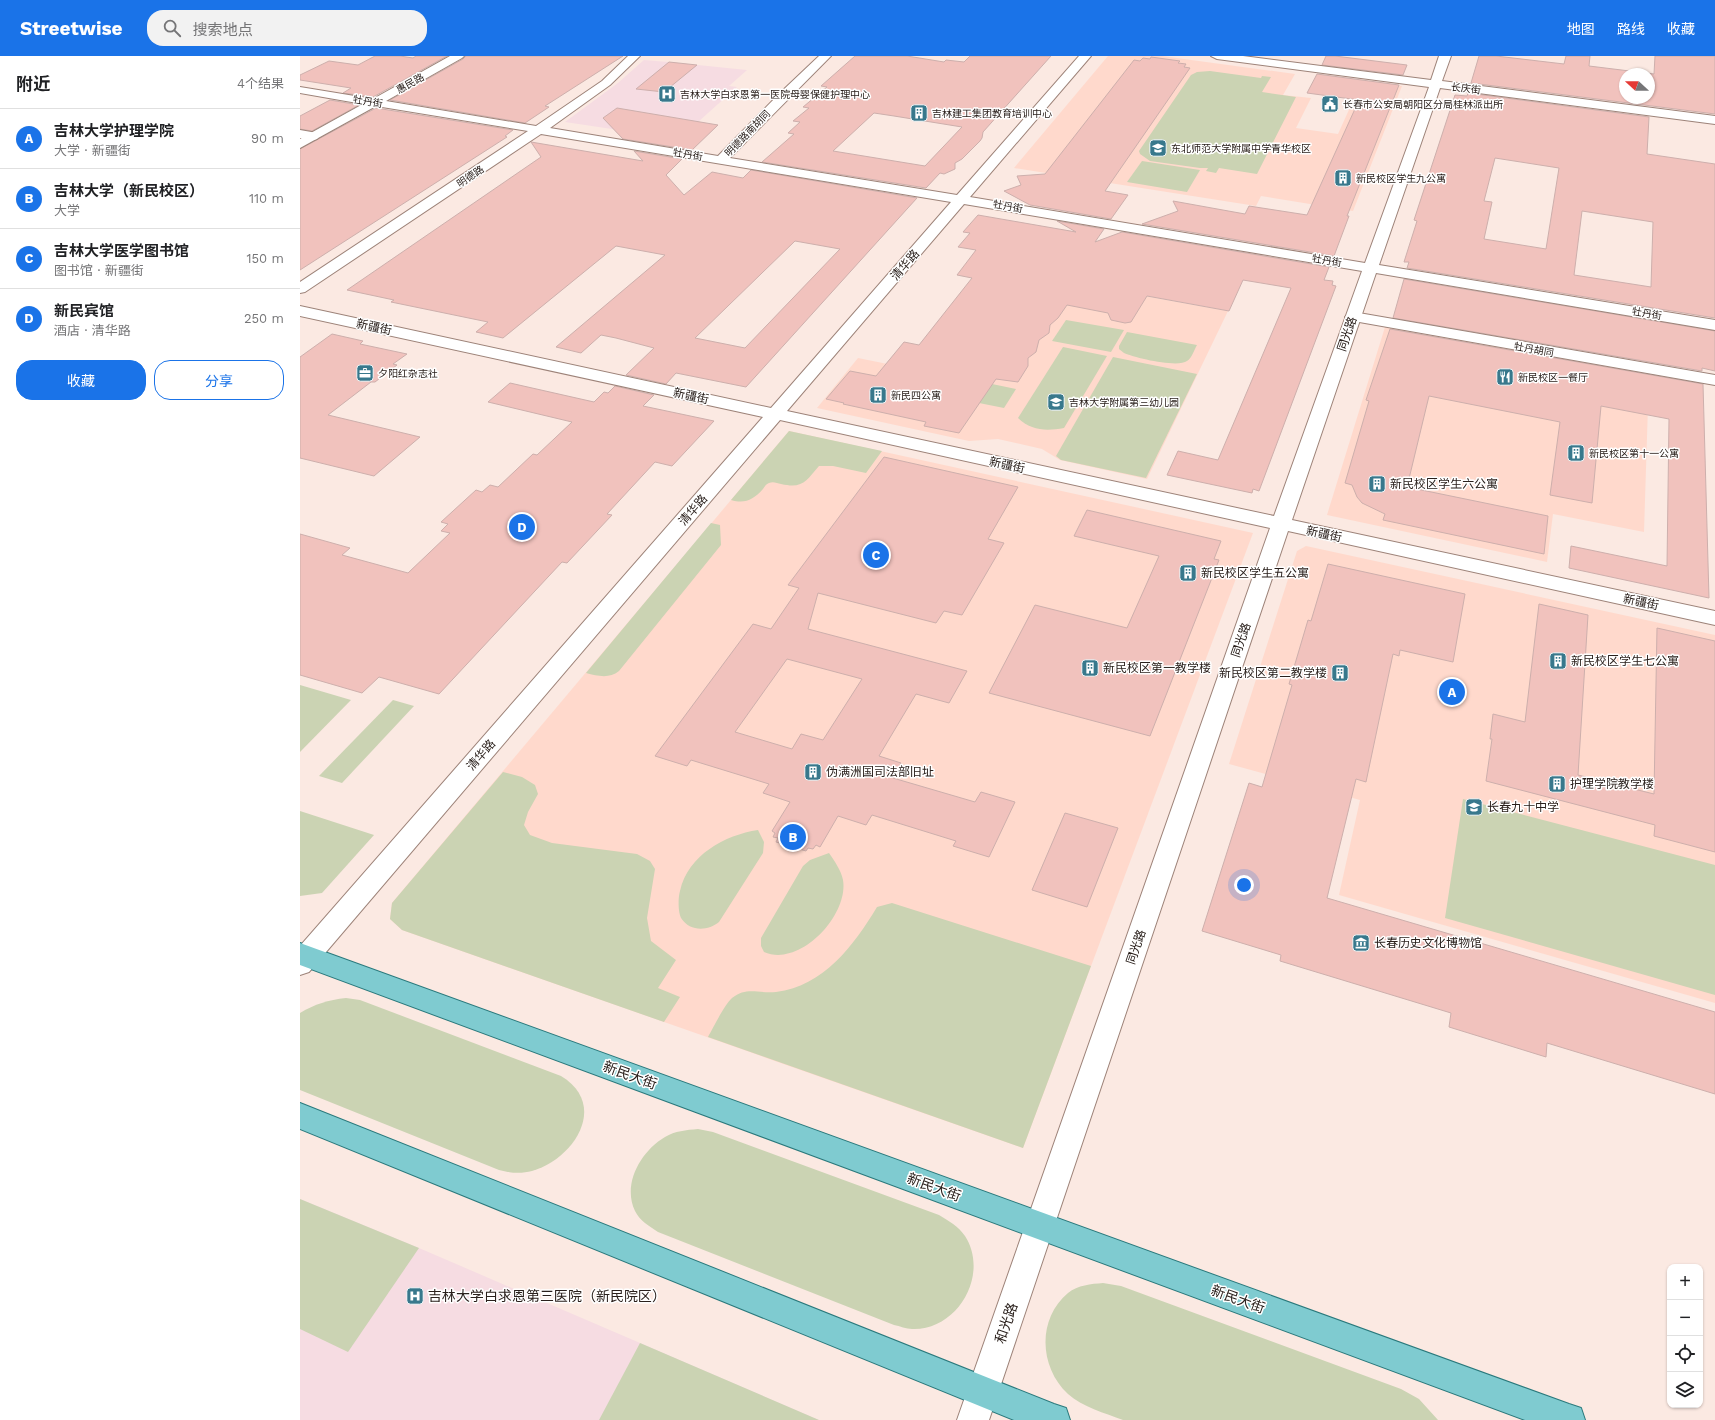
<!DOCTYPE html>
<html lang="zh">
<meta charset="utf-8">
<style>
:root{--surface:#fff;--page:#f2f2f2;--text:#202124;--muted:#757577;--line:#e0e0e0;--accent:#1a73e8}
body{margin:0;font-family:"Work Sans","Noto Sans SC",sans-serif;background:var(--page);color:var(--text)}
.controls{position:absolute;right:12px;bottom:12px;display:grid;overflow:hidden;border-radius:8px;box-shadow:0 1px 3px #0004}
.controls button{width:36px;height:36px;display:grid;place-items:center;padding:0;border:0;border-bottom:1px solid var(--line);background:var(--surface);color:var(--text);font:20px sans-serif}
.compass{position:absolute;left:1319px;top:12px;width:36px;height:36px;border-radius:50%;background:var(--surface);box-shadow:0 1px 3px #0004;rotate:291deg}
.you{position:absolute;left:944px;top:829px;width:14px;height:14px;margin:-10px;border:3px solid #fff;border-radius:50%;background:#1a73e8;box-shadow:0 0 0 6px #1a73e833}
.badge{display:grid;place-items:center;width:26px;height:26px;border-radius:50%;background:var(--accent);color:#fff;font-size:13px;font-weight:700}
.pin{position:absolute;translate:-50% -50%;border:2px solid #fff;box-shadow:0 1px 4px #0006}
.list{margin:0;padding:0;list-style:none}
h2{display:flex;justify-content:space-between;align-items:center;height:52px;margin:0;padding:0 16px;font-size:17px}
h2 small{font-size:13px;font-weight:400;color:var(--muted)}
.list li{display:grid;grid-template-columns:26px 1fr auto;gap:12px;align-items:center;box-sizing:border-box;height:60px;padding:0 16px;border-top:1px solid var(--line)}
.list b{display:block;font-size:15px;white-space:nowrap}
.list p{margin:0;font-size:13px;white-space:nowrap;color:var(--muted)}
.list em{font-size:13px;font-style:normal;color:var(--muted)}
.actions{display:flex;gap:8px;padding:12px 16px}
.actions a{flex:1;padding:9px 0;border:1px solid var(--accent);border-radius:16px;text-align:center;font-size:14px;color:var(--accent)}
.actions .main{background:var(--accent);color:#fff}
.icon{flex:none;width:22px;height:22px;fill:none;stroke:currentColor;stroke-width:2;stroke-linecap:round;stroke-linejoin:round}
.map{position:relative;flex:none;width:1415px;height:1364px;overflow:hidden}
header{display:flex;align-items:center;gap:24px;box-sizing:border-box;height:56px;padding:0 20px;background:var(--accent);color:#fff}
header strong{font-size:19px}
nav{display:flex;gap:22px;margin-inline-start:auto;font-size:14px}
.search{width:280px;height:36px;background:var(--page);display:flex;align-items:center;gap:10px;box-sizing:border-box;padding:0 14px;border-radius:16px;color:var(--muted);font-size:15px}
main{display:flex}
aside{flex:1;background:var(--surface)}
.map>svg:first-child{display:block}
.built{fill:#ffd9cc}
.medical{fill:#f6dce2}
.green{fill:#cbd3b3}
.building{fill:#f1c2bd;stroke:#cdafac;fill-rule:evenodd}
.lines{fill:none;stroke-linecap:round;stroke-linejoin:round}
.minor-casing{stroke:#9d8379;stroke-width:2}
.tertiary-casing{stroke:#9d8379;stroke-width:2}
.primary-casing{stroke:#2a797c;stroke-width:2}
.minor{fill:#fff;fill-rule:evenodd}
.tertiary{fill:#fff;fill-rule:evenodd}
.primary{fill:#7fcbd0;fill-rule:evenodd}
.labels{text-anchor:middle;stroke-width:3;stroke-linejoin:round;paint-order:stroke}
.far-street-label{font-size:10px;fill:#2a201c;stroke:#fff}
.far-poi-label{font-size:10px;fill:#2a201c;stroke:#fff;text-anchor:start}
.street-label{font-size:12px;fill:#2a201c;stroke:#fff}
.poi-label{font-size:12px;fill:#2a201c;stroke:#fff;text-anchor:start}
.near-street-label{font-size:14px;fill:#2a201c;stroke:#fff}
.near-poi-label{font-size:14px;fill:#2a201c;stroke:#fff;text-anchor:start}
</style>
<header>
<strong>Streetwise</strong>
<div class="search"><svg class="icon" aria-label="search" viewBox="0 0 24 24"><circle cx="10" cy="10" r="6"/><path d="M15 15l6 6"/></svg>搜索地点</div>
<nav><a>地图</a><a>路线</a><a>收藏</a></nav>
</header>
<main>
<aside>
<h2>附近<small>4个结果</small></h2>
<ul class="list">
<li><span class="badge">A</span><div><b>吉林大学护理学院</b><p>大学 · 新疆街</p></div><em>90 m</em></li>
<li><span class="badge">B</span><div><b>吉林大学（新民校区）</b><p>大学</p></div><em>110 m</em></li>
<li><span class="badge">C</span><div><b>吉林大学医学图书馆</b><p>图书馆 · 新疆街</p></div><em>150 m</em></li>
<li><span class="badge">D</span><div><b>新民宾馆</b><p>酒店 · 清华路</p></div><em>250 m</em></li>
</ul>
<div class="actions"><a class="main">收藏</a><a>分享</a></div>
</aside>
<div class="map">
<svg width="1415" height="1364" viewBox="0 0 1415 1364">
<rect width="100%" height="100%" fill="#fbe9e2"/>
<!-- built -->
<g class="built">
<polygon points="808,0 862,0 995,18 983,39 1011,42 996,72 1038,78 1062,25 1102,30 1053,155 961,140 956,150 714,112"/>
<polygon points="717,217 928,255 847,423 760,404 742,393 698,383 669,385 517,352 558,302 642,319"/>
<polygon points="1085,271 1349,318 1344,476 1253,458 1247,506 1027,459"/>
<polygon points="489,375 953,477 723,1092 102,874 90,863 92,847"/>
<polygon points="1006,490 1415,579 1415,947 1039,839 1060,744 929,708 997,495"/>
</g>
<!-- medical -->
<g class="medical">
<polygon points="344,4 368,6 447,14 429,30 437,31 379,83 265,66 318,27"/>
<polygon points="0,1143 119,1192 519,1364 0,1364"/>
</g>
<!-- green -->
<g class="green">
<polygon points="910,15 961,22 962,20 971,21 962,36 996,41 957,118 919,112 916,117 906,115 908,112 900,112 850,105 840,98 839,95 891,19 897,16"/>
<polygon points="842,105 900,114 887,136 827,126"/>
<polygon points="766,264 824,274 811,296 752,285"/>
<path d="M827,276L897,289C894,294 892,302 887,305C878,312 835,302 824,297L819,293V290Z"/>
<path d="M763,291L807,300L764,372C747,375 731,375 718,362Z"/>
<polygon points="813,301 897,318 846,422 761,404 756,400"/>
<polygon points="692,328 716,333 704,352 679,347"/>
<path d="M489,375L582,395L566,417L533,410H519C506,425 503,433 481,428C477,427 473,425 469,427C466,428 465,430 463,433C453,444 445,448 431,444Z"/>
<path d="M411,467L420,469L421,489L319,615C309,623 298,620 286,617Z"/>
<polygon points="0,629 51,644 0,696"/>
<polygon points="93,644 114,650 42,727 19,720"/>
<polygon points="203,716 222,721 235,729 238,738 228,756 224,769 230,779 252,787 337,798 350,805 355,813 347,862 351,885 376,904 358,932 380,941 364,966 102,874 90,863 92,847"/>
<polygon points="1163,743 1415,809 1415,939 1145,862"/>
<polygon points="0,755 74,779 22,837 0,840"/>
<path d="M458,774L464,786L463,797L419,866C408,875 390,876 381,862C378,856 378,841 380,835C388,799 425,779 458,774Z"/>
<path d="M529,797C535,806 541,814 543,824C549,859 500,912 464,896L461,890V882L503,810L510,804Z"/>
<path d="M592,847L791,910L723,1092L408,981C413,972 425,948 432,942C447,930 459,938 476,936C524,930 554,889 577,851Z"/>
<path d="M46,942L60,944L261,1020C309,1049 274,1103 232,1115C221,1118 210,1117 199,1114L0,1034V957C15,948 28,944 46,942Z"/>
<path d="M398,1073L413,1076L639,1159C649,1165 658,1170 665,1180C690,1219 657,1275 612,1273C606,1273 600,1270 594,1269L358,1176C349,1170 340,1165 335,1155C322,1128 341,1095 365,1081C375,1075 386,1074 398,1073Z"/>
<polygon points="0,1143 119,1192 48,1296 0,1273"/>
<path d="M803,1227L821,1230L1101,1333L1119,1343L1138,1364H823C805,1357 782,1351 768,1338C739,1311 737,1263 768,1237C778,1229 791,1228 803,1227Z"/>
<polygon points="340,1287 519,1364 299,1364"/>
</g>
<!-- building -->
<g class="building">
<polygon points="75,0 100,0 113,2 116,0 147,0 73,41 43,37 51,32 0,24 0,19 29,5 58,9"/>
<polygon points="166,0 323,0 245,50 249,51 225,67 90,44 163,3"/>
<path d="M555,0H607L644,6L646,4L664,6L670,0H751L683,76L682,82L680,85L662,103L655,107V113L644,118L640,117L626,132L462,106L494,78L488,77L500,66L493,65L509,52L503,51L527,31L521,30ZM574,57L594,60L662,71L625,110L533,95Z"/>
<polygon points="1026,0 1035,0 1107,9 1103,19 1022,9"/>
<path d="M1179,0H1196L1264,8L1266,0H1290L1289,10L1354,18L1355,0H1415V58L1171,27ZM1325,18H1349V42H1325Z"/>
<polygon points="851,1 880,5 878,7 886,8 884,11 890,12 805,135 828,139 811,163 730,149 704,135 721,129 717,120 745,118 834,4 840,5 843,2 850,3"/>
<polygon points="369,6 397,9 364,36 336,33"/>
<polygon points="1017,18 1099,29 1047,160 1049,160 1034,200 842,168 878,155 873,145 945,158 949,150 1007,159 1059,44 1007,37"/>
<path d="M1168,37L1349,61L1347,98L1415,108V262L1107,212L1109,206H1104L1117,165L1114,164L1155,39L1167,40ZM1195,102L1259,112L1246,193L1184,183L1192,146L1184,145ZM1282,155L1353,166L1351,231L1274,219Z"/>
<polygon points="30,44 59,49 12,75 0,73 0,60"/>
<polygon points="76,52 213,74 205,80 207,81 0,214 0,93"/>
<polygon points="317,52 418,69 392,94 323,83 303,62"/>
<path d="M231,86L343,105L334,95L382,103L366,119L384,139L412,116L443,122L451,114L617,142L446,331L376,317L366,328L326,319L354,292L316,282L301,279L281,297L256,291L365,199L316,190L203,282L176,276L188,266L91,246L94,244L47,234L241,101ZM495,185L540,193L445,292L395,282Z"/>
<polygon points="678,159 776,176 757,165 804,173 795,186 822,176 1029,211 1024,224 1033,225 1032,229 1036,230 959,435 953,433 952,437 867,419 878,395 918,404 991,232 943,224 929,255 847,240 831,266 825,267 811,264 808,257 767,249 758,262 750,269 749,277 739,284 736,296 728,302 728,310 718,326 696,323 659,377 624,370 626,366 543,348 544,347 526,343 550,315 576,320 604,286 619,289 672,222 657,219 676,194 658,191 670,177 663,176"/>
<polygon points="1104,223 1415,275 1415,315 1402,312 1402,315 1093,262"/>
<polygon points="1090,273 1403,328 1409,542 1269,512 1271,490 1367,510 1369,363 1301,350 1292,447 1250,439 1260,366 1129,340 1107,431 1248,460 1244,498 1083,464 1085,458 1062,447 1057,441 1052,429 1045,427 1069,345 1066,344"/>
<polygon points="32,278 63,285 60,288 107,298 93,308 97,309 75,326 71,326 28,359 120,381 74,420 0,402 0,301"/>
<polygon points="210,327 294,346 304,336 308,337 315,330 354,339 343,350 414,365 372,410 355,406 307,458 312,459 267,507 262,506 139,638 79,621 62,637 0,619 0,478 50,492 42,499 108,517 150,477 141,475 148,468 141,466 176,434 182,436 190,429 198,431 233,398 237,399 272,366 188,346"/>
<path d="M584,401L718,431L688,483L704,487L662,559L644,555L636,567L518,537L508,573L667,615L649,647L616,638L579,700L601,707L593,722L675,746L681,736L715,746L689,801L653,790L656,785L572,759L566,769L538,760L520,791L516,789L513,793L508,792L506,795L476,786L478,782L473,781L475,777L472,775L490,746L463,737L469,728L391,704L387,710L355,700L453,568L471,573L499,532L488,529ZM487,603L562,623L523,684L501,678L492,693L435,676Z"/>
<polygon points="787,454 921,485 914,503 919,504 850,680 689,637 735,549 827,572 859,500 774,480"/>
<polygon points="1028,508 1165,538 1153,606 1100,594 1099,600 1093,598 1066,726 1056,723 1027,842 1415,956 1415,1038 1247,987 1246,1001 1149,971 1151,957 980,905 981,899 902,875 949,727 962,731 992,629 989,628 1008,564 1011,565"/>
<polygon points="1239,548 1288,559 1278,719 1354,738 1357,572 1415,585 1415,796 1354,780 1355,769 1186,725 1192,683 1190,683 1193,658 1225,666"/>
<polygon points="765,757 818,772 787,851 732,834"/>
</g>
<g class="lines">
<defs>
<g id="minor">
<polygon points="0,74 17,77 19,80 17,83 13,84 0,82"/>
<polygon points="1053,256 1415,319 1415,329 1048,264 1045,261 1048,258"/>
</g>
<path id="tertiary" d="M150,0H164L162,2L86,45L236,70L302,25L328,0H340L310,29L250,72L418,100L481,36L519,0H531L430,102L657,139L779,0H791L670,141L1065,207L1129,31L917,3L911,0H943L1131,24L1139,0H1151L1142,25L1415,60V68L1140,32L1079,209L1415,264V274L1076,217L992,464L1415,555V569L988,475L689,1364H657L970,472L480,364L9,916L0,919V890L463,361L0,260V250L471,352L651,146L241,78L5,236L0,237V226L228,75L76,50L0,92V83L63,48L0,37V31L73,43ZM664,148L1062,215L974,460L487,355Z"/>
<g id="primary">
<polygon points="0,887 1269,1348 1281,1352 1285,1364 1225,1364 0,909"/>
<polygon points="0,1047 754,1348 766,1352 770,1364 714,1364 0,1073"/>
</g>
</defs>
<!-- minor casing -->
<use href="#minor" class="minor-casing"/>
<!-- tertiary casing -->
<use href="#tertiary" class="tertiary-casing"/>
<!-- primary casing -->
<use href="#primary" class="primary-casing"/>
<!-- minor -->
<use href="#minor" class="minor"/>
<!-- tertiary -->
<use href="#tertiary" class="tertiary"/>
<!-- primary -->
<use href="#primary" class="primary"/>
</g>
<!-- icons -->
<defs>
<symbol id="hospital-square" viewBox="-11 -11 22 22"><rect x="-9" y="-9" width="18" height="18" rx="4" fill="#38788c" stroke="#fff"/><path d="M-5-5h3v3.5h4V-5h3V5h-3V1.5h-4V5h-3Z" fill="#fff"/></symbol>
<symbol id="civic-square" viewBox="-11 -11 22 22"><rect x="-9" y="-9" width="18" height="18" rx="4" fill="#38788c" stroke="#fff"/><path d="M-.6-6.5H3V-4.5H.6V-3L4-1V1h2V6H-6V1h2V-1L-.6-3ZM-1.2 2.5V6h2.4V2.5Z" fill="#fff"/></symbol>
<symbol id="building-square" viewBox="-11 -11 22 22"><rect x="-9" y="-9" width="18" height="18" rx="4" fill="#38788c" stroke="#fff"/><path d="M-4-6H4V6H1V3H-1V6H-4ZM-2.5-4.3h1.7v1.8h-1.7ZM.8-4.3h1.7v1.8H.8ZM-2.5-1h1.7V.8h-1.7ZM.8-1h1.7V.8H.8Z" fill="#fff"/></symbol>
<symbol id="school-square" viewBox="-11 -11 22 22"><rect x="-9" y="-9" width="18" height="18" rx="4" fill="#38788c" stroke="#fff"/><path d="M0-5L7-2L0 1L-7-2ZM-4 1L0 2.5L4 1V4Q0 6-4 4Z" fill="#fff"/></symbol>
<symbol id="office-square" viewBox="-11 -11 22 22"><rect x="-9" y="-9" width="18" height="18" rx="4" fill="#38788c" stroke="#fff"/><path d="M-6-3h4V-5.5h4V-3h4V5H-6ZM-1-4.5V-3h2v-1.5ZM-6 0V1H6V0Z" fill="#fff"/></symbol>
<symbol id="restaurant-square" viewBox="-11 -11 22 22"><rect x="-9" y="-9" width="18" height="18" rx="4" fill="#38788c" stroke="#fff"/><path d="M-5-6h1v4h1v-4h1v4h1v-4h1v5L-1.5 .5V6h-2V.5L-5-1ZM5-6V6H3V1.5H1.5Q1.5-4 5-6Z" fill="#fff"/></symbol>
<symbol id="museum-square" viewBox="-11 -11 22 22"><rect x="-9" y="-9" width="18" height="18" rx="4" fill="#38788c" stroke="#fff"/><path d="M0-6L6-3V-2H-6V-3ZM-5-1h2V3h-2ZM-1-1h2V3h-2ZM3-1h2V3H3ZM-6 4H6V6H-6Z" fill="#fff"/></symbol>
</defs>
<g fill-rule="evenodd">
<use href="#hospital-square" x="357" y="28" width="20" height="20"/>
<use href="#civic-square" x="1020" y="38" width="20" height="20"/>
<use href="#building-square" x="609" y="47" width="20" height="20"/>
<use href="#school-square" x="848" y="82" width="20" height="20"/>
<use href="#building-square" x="1033" y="112" width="20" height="20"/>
<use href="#office-square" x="55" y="307" width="20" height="20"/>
<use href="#restaurant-square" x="1195" y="311" width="20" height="20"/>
<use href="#building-square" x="568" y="329" width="20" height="20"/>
<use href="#school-square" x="746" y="336" width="20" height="20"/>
<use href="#building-square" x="1266" y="387" width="20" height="20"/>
<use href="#building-square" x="1067" y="418" width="20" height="20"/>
<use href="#building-square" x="878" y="507" width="20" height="20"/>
<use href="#building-square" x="1248" y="595" width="20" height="20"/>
<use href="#building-square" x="780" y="602" width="20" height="20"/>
<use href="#building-square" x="1030" y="607" width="20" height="20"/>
<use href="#building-square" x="503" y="706" width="20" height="20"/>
<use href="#building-square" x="1247" y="718" width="20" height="20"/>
<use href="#school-square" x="1164" y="741" width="20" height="20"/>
<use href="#museum-square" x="1051" y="877" width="20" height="20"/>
<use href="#hospital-square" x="105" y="1230" width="20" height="20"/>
</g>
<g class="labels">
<!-- far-street labels -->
<g class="far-street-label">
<text transform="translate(110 27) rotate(-29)" y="4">惠民路</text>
<text transform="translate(1166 32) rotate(7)" y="4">长庆街</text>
<text transform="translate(68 45) rotate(9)" y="4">牡丹街</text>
<text transform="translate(447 77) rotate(-46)" y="4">明德路南胡同</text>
<text transform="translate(388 98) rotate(9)" y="4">牡丹街</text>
<text transform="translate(170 120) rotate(-34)" y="4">明德路</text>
<text transform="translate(708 150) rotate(10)" y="4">牡丹街</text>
<text transform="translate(1027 204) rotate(9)" y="4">牡丹街</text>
<text transform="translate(1347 257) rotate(9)" y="4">牡丹街</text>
<text transform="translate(1234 293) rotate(10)" y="4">牡丹胡同</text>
</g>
<!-- far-poi labels -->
<g class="far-poi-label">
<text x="380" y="42">吉林大学白求恩第一医院母婴保健护理中心</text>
<text x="1043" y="52">长春市公安局朝阳区分局桂林派出所</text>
<text x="632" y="61">吉林建工集团教育培训中心</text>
<text x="871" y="96">东北师范大学附属中学青华校区</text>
<text x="1056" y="126">新民校区学生九公寓</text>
<text x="78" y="321">夕阳红杂志社</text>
<text x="1218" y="325">新民校区一餐厅</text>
<text x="591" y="343">新民四公寓</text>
<text x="769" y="350">吉林大学附属第三幼儿园</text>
<text x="1289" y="401">新民校区第十一公寓</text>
</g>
<!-- street labels -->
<g class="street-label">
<text transform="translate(605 209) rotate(-49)" y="4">清华路</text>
<text transform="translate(74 271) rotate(12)" y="4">新疆街</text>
<text transform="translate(1047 278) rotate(-71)" y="4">同光路</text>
<text transform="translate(391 340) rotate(12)" y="4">新疆街</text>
<text transform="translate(707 409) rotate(12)" y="4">新疆街</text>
<text transform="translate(393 454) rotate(-49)" y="4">清华路</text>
<text transform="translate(1024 478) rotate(12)" y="4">新疆街</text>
<text transform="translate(1341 546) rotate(12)" y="4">新疆街</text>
<text transform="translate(941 584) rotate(-71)" y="4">同光路</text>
<text transform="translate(181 699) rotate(-49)" y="4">清华路</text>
<text transform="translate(836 891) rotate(-71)" y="4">同光路</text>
</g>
<!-- poi labels -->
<g class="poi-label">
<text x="1090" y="432">新民校区学生六公寓</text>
<text x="901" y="521">新民校区学生五公寓</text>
<text x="1271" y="609">新民校区学生七公寓</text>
<text x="803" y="616">新民校区第一教学楼</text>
<text x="1027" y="621" text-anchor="end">新民校区第二教学楼</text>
<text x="526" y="720">伪满洲国司法部旧址</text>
<text x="1270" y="732">护理学院教学楼</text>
<text x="1187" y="755">长春九十中学</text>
<text x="1074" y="891">长春历史文化博物馆</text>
</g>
<!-- near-street labels -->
<g class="near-street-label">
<text transform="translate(330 1019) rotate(20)" y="5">新民大街</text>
<text transform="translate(634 1131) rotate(20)" y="5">新民大街</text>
<text transform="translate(938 1243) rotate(20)" y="5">新民大街</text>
<text transform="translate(706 1267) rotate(-71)" y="5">和光路</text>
</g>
<!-- near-poi labels -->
<g class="near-poi-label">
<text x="128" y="1245">吉林大学白求恩第三医院（新民院区）</text>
</g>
</g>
</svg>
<div class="controls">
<button>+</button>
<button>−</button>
<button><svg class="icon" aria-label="locate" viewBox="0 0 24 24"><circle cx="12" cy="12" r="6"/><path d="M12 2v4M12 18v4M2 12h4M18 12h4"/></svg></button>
<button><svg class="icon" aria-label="layers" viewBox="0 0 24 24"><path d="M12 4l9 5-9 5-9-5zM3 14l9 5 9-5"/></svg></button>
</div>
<svg class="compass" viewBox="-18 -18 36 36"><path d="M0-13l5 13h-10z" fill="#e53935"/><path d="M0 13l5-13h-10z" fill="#757577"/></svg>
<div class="you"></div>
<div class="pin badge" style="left:1152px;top:636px">A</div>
<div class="pin badge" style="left:493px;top:781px">B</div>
<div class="pin badge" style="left:576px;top:499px">C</div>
<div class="pin badge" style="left:222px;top:471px">D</div>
</div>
</main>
